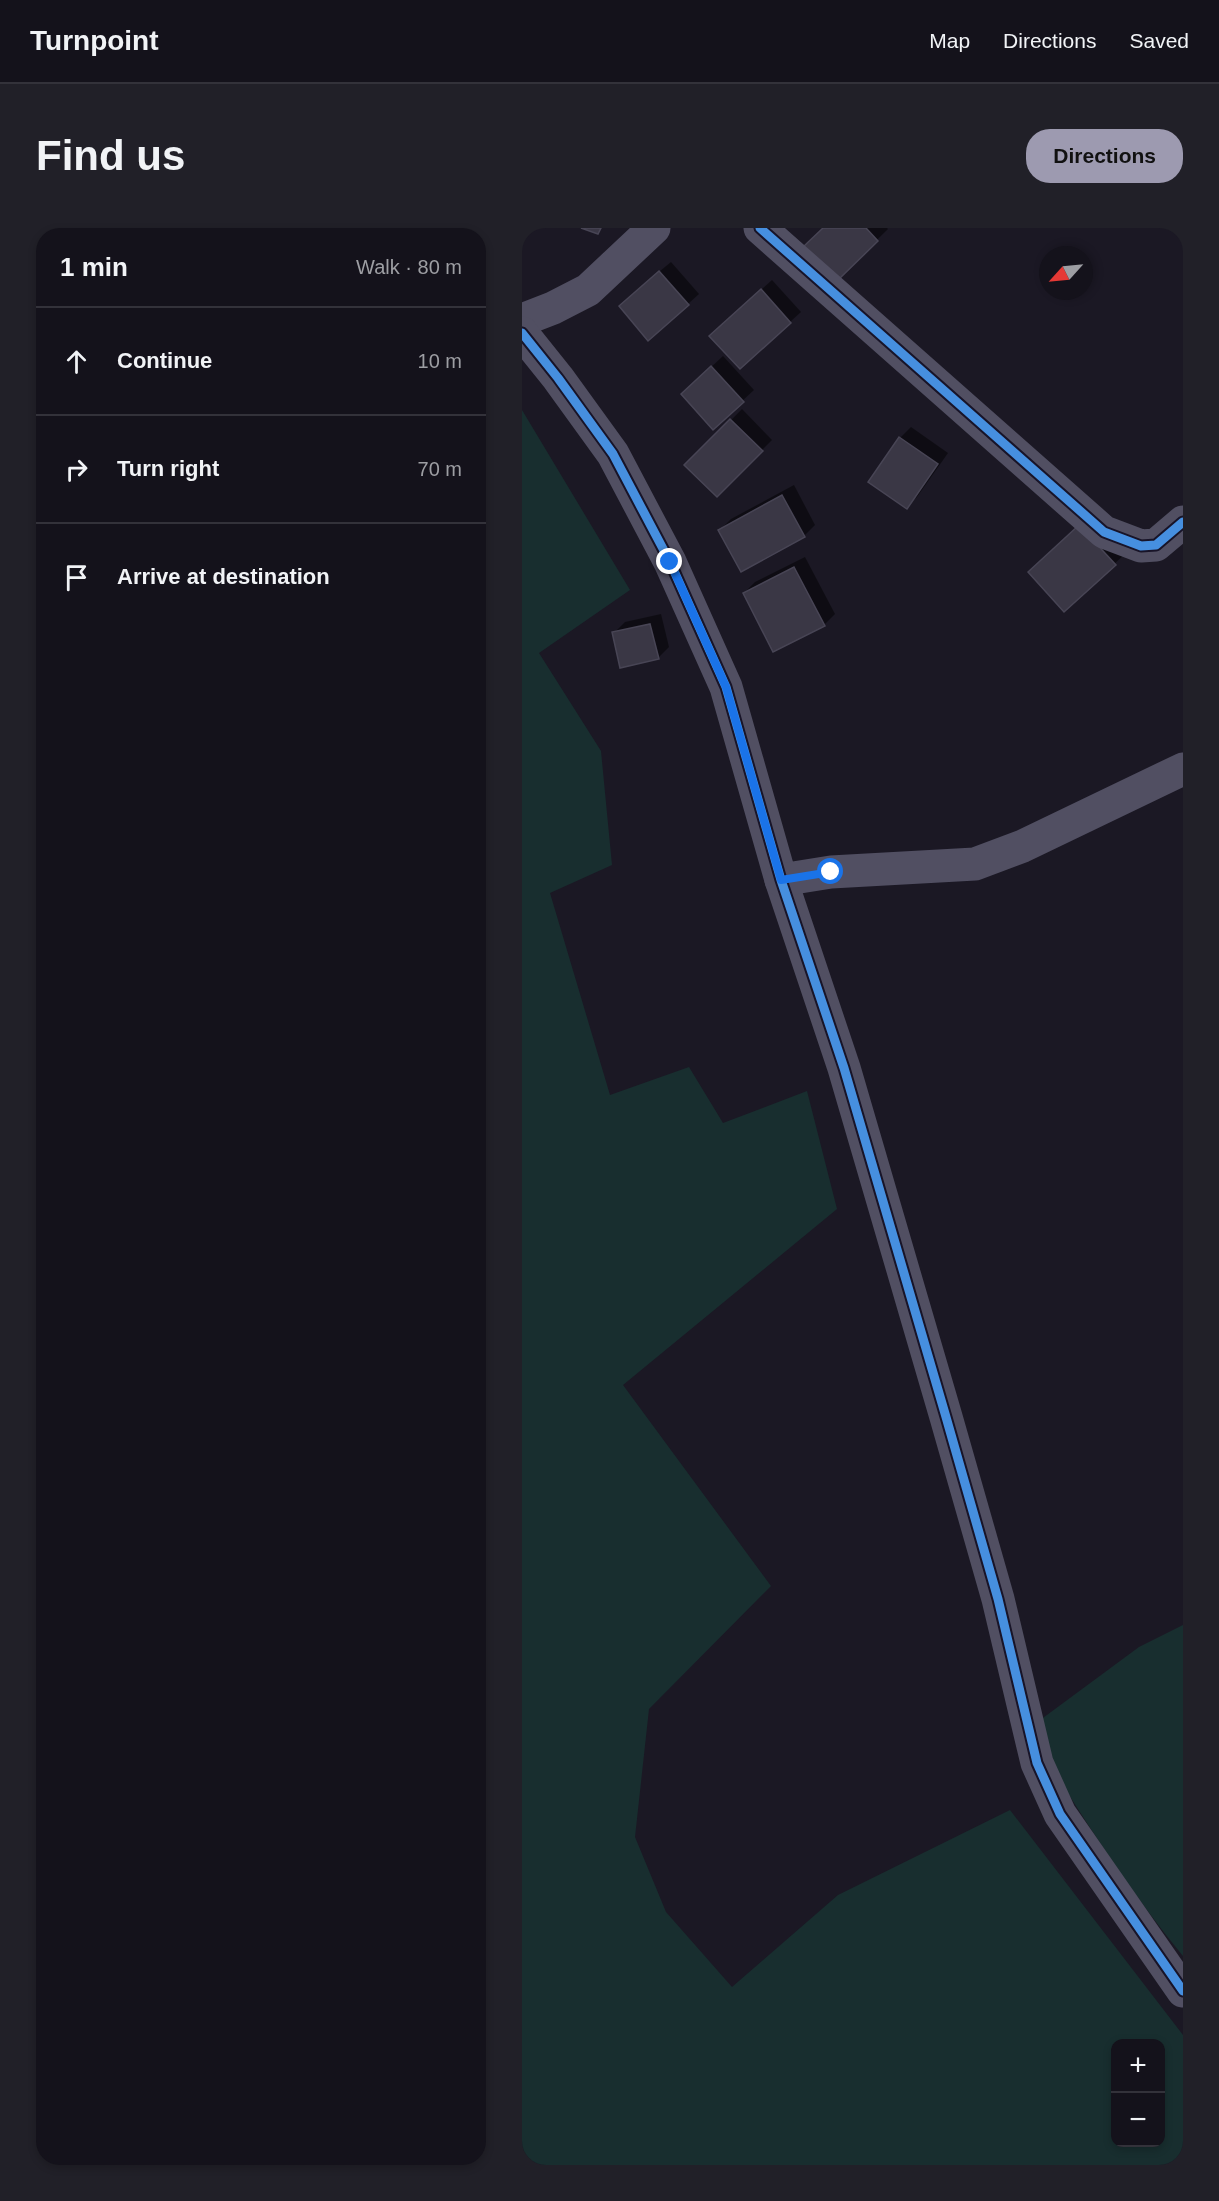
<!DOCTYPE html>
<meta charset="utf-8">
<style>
:root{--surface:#14121b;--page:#212028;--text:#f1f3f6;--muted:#9d9ea3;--line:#33323a;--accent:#9d9ab0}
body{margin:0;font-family:Helvetica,sans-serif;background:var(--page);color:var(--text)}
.controls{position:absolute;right:18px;bottom:18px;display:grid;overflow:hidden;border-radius:12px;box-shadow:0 3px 9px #0003}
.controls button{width:54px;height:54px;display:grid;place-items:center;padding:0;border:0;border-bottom:2px solid var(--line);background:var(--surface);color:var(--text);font:30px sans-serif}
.compass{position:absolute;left:517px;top:18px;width:54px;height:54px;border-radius:50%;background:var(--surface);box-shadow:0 3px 9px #0003;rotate:243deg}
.stop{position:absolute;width:18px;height:18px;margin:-14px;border:4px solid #1a73e8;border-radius:50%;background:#fff}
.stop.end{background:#1a73e8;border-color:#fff;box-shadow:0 2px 6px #0008}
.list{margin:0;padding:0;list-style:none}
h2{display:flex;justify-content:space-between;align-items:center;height:78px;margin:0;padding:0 24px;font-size:26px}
h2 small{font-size:20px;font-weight:400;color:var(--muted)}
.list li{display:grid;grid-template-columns:39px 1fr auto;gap:18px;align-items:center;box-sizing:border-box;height:108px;padding:0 24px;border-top:2px solid var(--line)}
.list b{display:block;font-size:22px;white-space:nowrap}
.list em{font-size:20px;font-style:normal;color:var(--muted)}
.icon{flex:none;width:33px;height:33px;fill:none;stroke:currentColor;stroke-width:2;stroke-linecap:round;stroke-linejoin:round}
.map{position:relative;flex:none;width:661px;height:1937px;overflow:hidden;border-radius:24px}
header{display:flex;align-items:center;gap:36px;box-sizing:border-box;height:84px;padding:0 30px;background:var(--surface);border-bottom:2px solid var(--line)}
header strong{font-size:28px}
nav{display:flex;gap:33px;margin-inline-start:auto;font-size:21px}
.intro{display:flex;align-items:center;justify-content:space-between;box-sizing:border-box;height:144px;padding:0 36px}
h1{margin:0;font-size:42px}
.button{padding:15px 27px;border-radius:24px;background:var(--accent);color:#111;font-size:21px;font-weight:700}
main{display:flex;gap:36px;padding:0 36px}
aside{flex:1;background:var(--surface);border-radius:24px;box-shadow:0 3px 9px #0003}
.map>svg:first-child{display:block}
.green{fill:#182e2f;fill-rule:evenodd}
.shadow{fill:#0007}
.building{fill:#3a3745;stroke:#484555;stroke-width:1.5}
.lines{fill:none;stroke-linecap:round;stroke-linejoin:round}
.minor{stroke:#514f62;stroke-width:33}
.cycleway-casing{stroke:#181428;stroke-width:13}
.cycleway{stroke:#468fdf;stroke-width:9}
.route{stroke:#1a73e8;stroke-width:8}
</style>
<header>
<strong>Turnpoint</strong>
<nav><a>Map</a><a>Directions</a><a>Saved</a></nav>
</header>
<div class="intro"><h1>Find us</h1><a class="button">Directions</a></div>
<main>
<aside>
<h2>1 min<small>Walk · 80 m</small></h2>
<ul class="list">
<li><svg class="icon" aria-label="ahead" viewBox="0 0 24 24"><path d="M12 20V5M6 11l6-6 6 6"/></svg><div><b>Continue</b></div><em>10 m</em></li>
<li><svg class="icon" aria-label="right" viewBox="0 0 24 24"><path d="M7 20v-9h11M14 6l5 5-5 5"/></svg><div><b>Turn right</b></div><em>70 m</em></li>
<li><svg class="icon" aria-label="arrive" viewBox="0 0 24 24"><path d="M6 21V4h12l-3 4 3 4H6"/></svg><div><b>Arrive at destination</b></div></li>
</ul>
</aside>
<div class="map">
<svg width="661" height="1937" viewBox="0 0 661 1937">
<rect width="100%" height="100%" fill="#1b1824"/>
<!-- green -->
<g class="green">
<path d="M0,182L108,362L17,425L79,523L90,637L28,665L88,867L167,839L201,895L285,863L315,981L101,1157L249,1358L127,1481L113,1609L144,1684L210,1759L316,1667L488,1582L661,1807V1937H0ZM594,1816H638V1914H594Z"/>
<path d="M661,1397V1728C603,1658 554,1579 506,1501L617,1419Z"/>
</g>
<!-- shadow -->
<g class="shadow">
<polygon points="303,0 365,0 366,1 314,52"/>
<polygon points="149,34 177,66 166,76 109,67"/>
<polygon points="250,52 279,84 268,94 200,97"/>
<polygon points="201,128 232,162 191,200 172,155"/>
<polygon points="220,181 250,212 195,267 165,237"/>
<polygon points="389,199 426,225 395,269 384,279 378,210"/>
<polygon points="272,257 293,297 282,308 198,302 209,291"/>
<polygon points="569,288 604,325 543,382"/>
<polygon points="283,329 313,386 302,397 222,365 233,354"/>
<polygon points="139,386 147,419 136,430 92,405 103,394"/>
</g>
<!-- building -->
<g class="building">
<polygon points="59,0 79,0 76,6"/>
<polygon points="301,0 344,0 356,13 314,54 281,19"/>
<polygon points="137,43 167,77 126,113 97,78"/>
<polygon points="239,61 269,95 218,141 187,108"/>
<polygon points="189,138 222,174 191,202 159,166"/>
<polygon points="208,191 241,223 195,269 162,237"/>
<polygon points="377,209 416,236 385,281 346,254"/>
<polygon points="260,267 283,309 219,344 196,302"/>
<polygon points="557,297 594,337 542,384 506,344"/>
<polygon points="272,339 303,398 251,424 221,365"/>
<polygon points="128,396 137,431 98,440 90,404"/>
</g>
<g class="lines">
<!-- minor -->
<g class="minor">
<polyline points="238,0 582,304 619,318 634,317 661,294"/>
<polyline points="0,92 31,80 66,62 132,0"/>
<polyline points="0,105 36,150 91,226 148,334 204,459 259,652 322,840 424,1189 476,1371 515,1535 538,1586 661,1763"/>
<polyline points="259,652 309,644 453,636 501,618 661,541"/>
</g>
<defs>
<g id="cycleway">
<polyline points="238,0 582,304 619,318 634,317 661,294"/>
<polyline points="0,105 36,150 91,226 148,334 204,459 259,652 322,840 424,1189 476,1371 515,1535 538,1586 661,1763"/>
</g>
</defs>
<!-- cycleway casing -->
<use href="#cycleway" class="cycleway-casing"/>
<!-- cycleway -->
<use href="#cycleway" class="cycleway"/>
</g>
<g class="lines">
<!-- route -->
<polyline class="route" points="148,334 204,459 259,652 309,644"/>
</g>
</svg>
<div class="controls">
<button>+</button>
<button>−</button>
</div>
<svg class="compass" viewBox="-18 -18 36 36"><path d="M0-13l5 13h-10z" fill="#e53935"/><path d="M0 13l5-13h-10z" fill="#9d9ea3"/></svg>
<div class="stop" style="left:309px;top:644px"></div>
<div class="stop end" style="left:148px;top:334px"></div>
</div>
</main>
